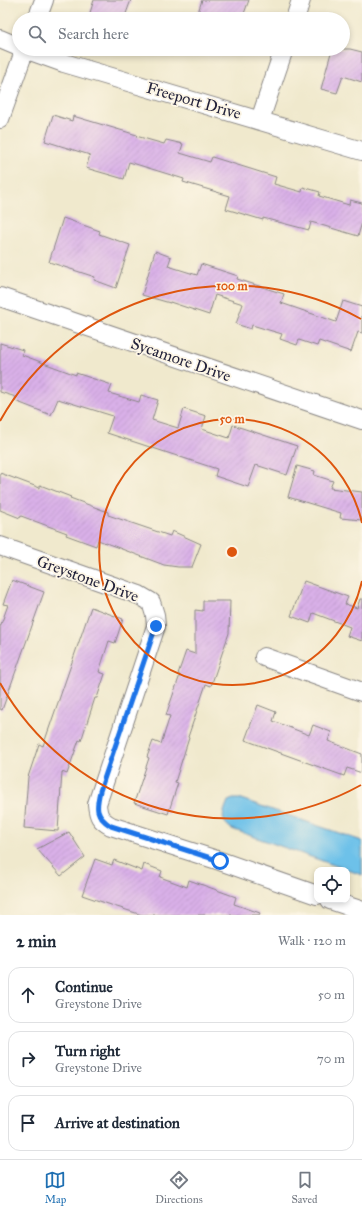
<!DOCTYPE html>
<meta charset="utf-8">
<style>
:root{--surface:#fff;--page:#f2f2f3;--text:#1f2937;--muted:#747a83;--line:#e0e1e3;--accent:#1f6fb2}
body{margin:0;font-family:"IM FELL Great Primer",serif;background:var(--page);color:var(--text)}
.controls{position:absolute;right:12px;bottom:12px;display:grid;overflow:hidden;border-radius:8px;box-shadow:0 2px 6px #0003}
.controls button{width:36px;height:36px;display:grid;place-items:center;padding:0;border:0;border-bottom:1px solid var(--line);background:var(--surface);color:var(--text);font:20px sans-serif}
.stop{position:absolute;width:12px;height:12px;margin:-9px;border:3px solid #1a73e8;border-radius:50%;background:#fff}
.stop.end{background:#1a73e8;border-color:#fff;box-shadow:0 1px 4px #0008}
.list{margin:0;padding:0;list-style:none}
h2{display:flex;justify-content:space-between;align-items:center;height:52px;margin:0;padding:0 16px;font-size:17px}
h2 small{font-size:13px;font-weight:400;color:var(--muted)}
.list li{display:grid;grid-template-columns:26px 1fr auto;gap:12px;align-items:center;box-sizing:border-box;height:56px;margin:0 8px 8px;padding:0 8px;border:1px solid var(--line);border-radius:12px}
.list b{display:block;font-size:15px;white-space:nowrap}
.list p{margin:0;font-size:13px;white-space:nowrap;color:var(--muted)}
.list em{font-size:13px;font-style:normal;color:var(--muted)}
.icon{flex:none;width:22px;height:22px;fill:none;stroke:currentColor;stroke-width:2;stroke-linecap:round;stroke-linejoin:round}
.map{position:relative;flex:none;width:362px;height:915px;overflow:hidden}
.search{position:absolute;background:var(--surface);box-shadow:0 2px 6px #0003;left:12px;right:12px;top:12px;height:44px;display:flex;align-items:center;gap:10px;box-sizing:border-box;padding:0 14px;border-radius:22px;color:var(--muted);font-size:15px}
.sheet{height:244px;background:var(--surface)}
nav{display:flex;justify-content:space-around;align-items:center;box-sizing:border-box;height:56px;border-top:1px solid var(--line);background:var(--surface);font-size:11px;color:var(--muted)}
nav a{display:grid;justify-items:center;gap:2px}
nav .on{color:var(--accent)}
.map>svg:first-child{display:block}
.water{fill:#6dc1e9;stroke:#487292}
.building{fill:url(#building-hatch)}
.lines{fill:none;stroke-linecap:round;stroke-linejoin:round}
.minor-casing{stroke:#898684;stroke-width:20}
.minor{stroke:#fff;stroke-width:18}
.route{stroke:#1a73e8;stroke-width:5}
.ring{fill:none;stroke:#de560e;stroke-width:2}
.labels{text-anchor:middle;stroke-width:3.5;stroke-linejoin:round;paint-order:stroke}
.street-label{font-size:16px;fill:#22223b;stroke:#fcf5e5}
.centre{fill:#de560e;stroke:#fcf5e5;stroke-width:2}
.ring-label{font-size:12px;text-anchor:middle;font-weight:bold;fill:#de560e;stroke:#fcf5e5;stroke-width:3.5;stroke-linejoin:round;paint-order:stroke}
</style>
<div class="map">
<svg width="362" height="915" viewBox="0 0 362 915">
<defs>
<pattern id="building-hatch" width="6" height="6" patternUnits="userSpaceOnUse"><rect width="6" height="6" fill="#d9b0e8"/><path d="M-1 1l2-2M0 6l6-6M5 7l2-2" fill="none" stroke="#ba97c8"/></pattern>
</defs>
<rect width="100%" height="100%" fill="#fcf5e5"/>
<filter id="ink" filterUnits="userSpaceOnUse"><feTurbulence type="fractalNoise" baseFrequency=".025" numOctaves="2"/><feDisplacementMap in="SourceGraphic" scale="8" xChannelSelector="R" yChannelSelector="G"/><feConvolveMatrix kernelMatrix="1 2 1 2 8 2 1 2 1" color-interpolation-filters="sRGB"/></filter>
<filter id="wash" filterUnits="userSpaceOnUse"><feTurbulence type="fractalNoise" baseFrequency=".012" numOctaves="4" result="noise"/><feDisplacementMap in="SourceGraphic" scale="16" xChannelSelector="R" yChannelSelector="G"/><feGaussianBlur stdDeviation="0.9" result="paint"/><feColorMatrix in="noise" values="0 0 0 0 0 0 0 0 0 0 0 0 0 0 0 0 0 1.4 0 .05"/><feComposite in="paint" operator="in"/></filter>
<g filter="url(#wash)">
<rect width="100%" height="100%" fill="#f0e9cd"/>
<!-- water -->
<path class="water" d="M233,799H241L362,841V875L232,829C219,820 223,814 228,801Z"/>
<g id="blocks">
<!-- building -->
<g class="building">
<polygon points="94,0 131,0 124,19 88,19"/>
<polygon points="202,0 249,0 242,19 196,19"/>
<polygon points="332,49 350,49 362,52 362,82 343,76 337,93 321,89"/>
<polygon points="53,115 72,121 73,116 137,135 136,136 164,144 166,140 183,144 180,153 210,162 212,157 276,177 274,184 302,192 303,187 320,192 319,196 349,205 350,200 362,203 362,222 358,236 311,222 309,230 263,218 263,220 226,209 230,196 183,182 184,179 129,162 124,179 86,168 90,155 45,141"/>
<polygon points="63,218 100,231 99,234 130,245 116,288 94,280 95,277 49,262"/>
<polygon points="155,251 171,257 168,266 197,275 201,264 238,276 237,279 284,294 281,303 336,322 343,301 362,307 362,333 358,332 351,352 319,341 317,346 299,340 297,345 280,339 282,334 252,325 251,329 236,324 243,304 215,295 209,315 170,302 170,303 142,295"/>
<polygon points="0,343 23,350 22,355 76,375 76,373 112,385 109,393 139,402 141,395 158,400 152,420 178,428 184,409 206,416 202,429 229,438 233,425 297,446 287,475 256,465 248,487 215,476 217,469 107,433 113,416 58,399 51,415 15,401 16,397 0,392"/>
<polygon points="297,466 315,471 314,475 333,481 330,488 362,492 362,520 340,518 341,513 288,497"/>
<polygon points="0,473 40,488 40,485 71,497 70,498 108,512 108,515 170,536 172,531 201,544 192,567 178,567 164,565 98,540 96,546 66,535 67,533 21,516 20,518 0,510"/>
<polygon points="12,580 44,592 2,710 0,709 0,627 8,605 3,604"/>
<polygon points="304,581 348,597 345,604 357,608 360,599 362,599 362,641 347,636 350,627 313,613 310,623 291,616"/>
<polygon points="203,601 230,601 229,633 211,686 206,684 188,737 189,738 175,782 178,783 168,814 134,803 149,758 147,757 153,741 161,744 170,716 166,715 180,675 178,674 186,651 195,654 195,610 203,611"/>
<polygon points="91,607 123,619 115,643 109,641 99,672 105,674 97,698 95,698 81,741 79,740 67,774 62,772 58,831 24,828 28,777 39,744 43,746"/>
<polygon points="258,705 276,712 273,721 309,735 313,725 331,732 328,741 362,754 362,773 347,768 344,776 245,740"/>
<polygon points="69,832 85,857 61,876 37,849"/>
<polygon points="95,859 112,865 114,860 142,871 144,864 162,871 160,877 187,887 189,880 236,897 234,904 260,913 259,915 142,915 117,907 82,895"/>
</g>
</g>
</g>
<g filter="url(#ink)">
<use href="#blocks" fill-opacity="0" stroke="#898684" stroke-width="1"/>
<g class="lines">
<defs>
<g id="minor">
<polyline points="37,19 44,0"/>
<polyline points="295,19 301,0"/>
<polyline points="0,39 19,47"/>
<polyline points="25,49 64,63 362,151"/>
<polyline points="0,119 25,49"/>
<polyline points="260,120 284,49"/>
<polyline points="0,297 362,420"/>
<path d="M0,546L139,595L151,602L155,615L156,626L97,804C98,816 100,820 111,826L220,861L317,895"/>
<polyline points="264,657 362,692"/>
<polyline points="330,900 360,910 362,912"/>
</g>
</defs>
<!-- minor casing -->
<use href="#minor" class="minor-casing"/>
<!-- minor -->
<use href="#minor" class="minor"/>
</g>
</g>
<g class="lines" filter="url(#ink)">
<!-- route -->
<path class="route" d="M156,626L100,791C96,808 95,816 111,826L220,861"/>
</g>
<!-- distance rings -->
<g class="ring">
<path d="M362 581A133 133 0 1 1 362 523"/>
<path d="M361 785A266 266 0 0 1 0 683M0 421A266 266 0 0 1 361 319"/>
</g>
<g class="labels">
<!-- street labels -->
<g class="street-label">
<text transform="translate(194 100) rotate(16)" y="6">Freeport Drive</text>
<text transform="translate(181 359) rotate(19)" y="6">Sycamore Drive</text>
<text transform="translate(88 578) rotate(20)" y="6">Greystone Drive</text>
</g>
</g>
<circle cx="232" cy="552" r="6" class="centre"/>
<g class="ring-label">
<text x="232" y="290">100 m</text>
<text x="232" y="423">50 m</text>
</g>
</svg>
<div class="controls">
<button><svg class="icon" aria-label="locate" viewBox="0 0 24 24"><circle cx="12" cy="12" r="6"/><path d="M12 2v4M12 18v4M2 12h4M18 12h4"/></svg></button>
</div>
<div class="stop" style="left:220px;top:861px"></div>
<div class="stop end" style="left:156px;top:626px"></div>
<div class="search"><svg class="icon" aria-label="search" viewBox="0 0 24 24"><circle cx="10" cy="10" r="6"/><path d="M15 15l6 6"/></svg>Search here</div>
</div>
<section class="sheet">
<h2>2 min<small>Walk · 120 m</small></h2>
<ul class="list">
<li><svg class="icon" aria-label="ahead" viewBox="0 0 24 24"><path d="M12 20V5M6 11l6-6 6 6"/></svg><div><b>Continue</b><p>Greystone Drive</p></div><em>50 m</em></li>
<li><svg class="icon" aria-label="right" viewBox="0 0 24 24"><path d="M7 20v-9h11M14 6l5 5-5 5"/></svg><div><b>Turn right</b><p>Greystone Drive</p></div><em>70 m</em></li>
<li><svg class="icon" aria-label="arrive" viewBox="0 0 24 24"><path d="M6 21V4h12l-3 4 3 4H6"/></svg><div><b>Arrive at destination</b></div></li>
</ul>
</section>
<nav>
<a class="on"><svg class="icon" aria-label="map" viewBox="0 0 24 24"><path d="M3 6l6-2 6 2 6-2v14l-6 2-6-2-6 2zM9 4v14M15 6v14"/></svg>Map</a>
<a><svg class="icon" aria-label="directions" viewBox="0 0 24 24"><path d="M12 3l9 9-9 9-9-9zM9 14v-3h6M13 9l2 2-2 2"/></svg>Directions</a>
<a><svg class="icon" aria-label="saved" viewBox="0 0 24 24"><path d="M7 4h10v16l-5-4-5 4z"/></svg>Saved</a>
</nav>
